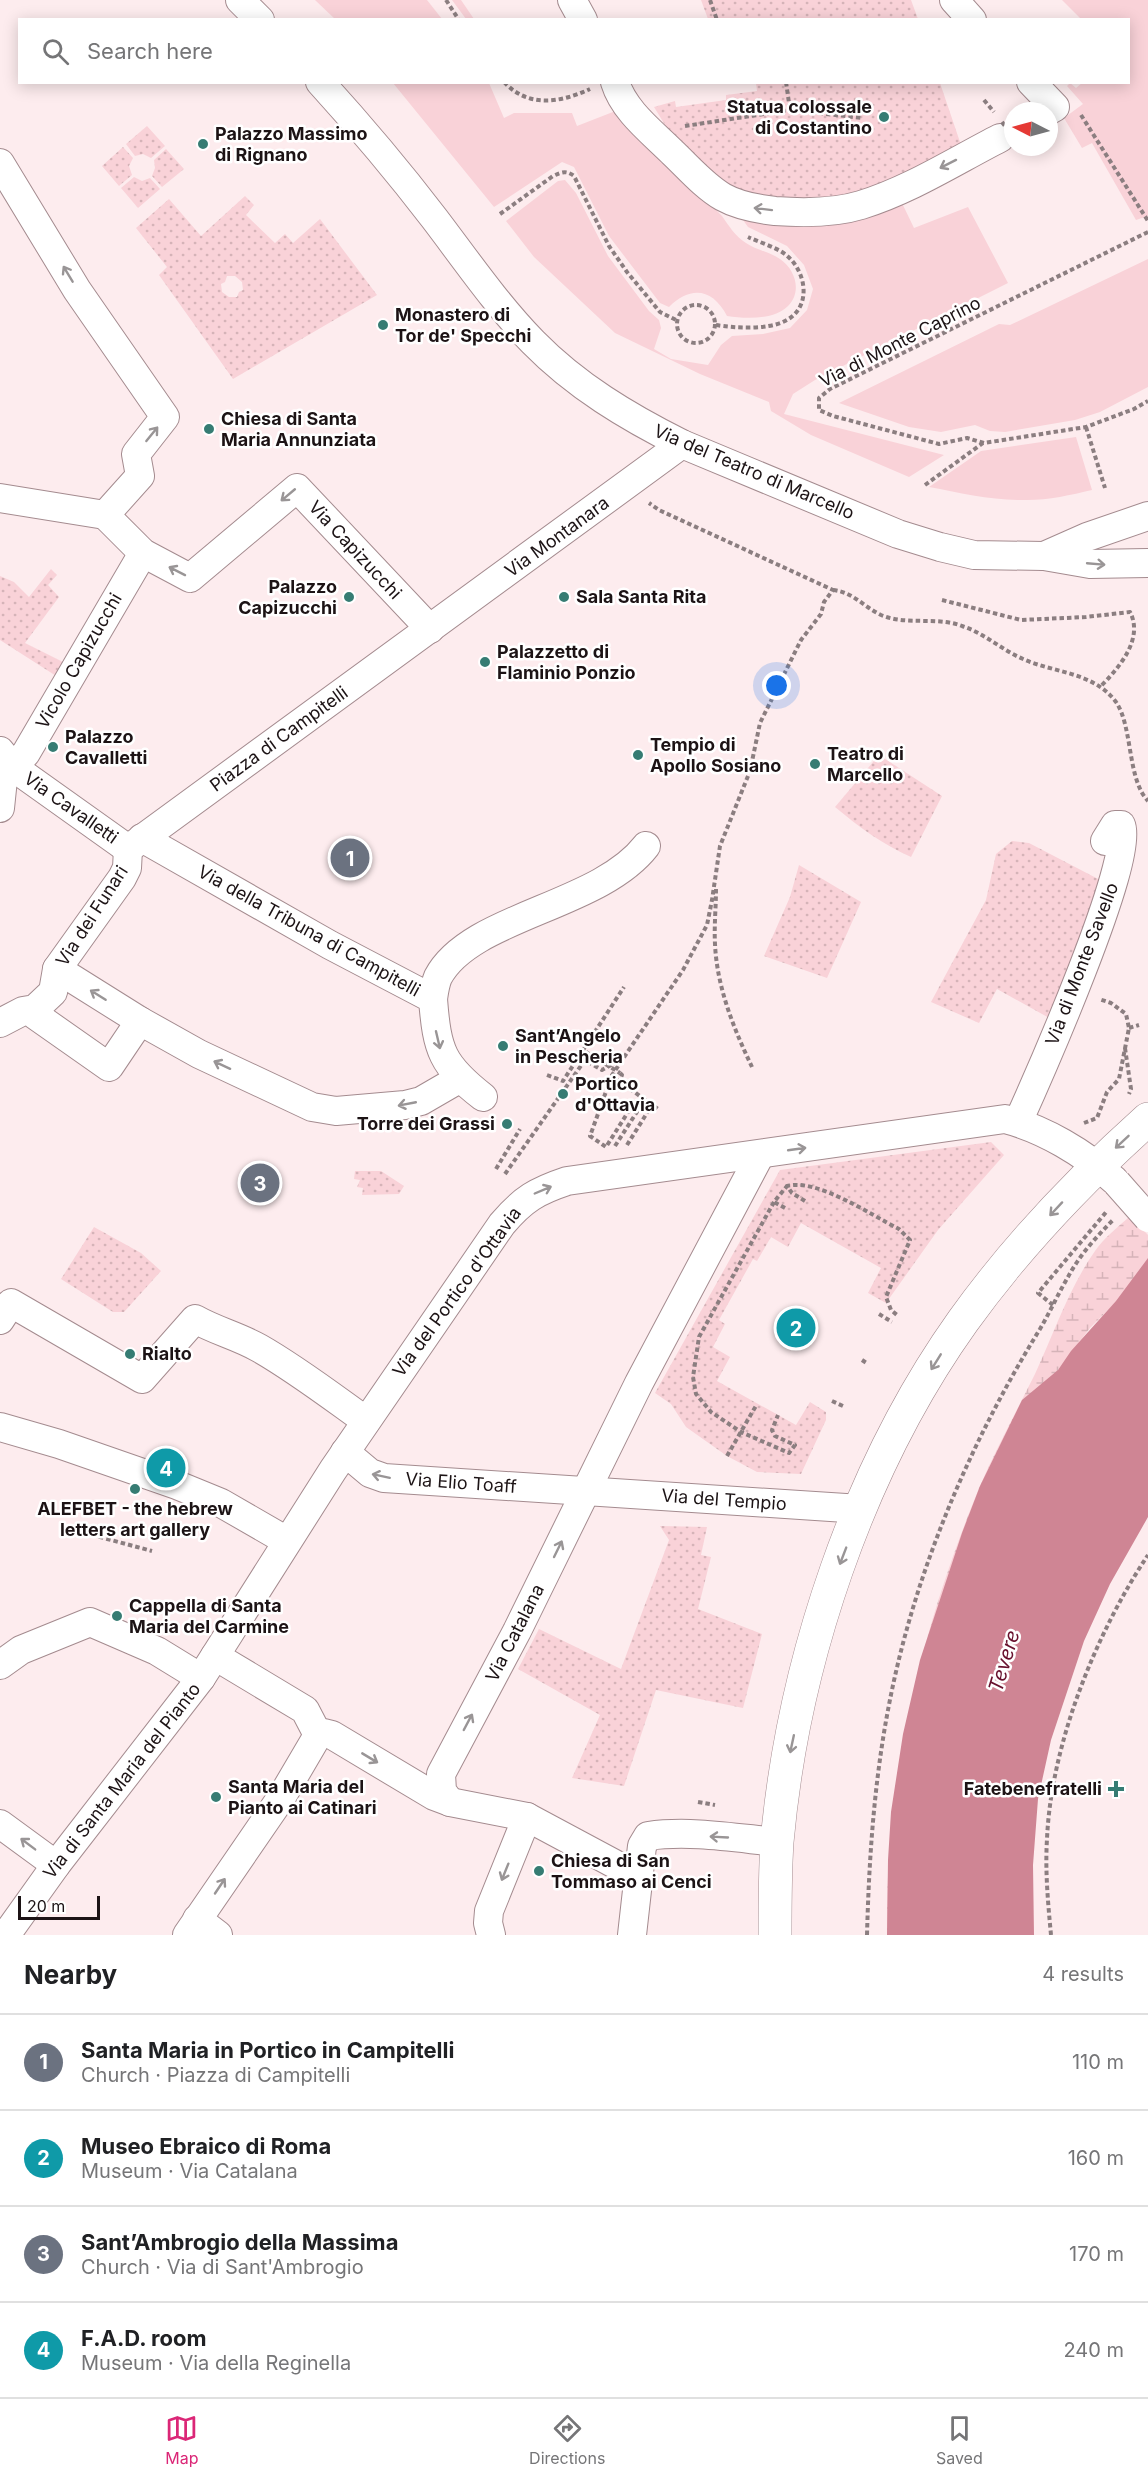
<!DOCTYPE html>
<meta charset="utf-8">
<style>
:root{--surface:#fff;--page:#f6f6f6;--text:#202124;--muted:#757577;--line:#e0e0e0;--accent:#db2777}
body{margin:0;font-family:Inter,sans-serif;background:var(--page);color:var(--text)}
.compass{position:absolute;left:1004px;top:102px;width:54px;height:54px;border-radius:50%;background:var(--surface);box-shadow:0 3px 15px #0003;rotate:276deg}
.scale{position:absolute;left:18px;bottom:15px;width:82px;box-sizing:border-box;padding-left:6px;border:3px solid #1c1315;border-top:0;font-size:16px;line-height:21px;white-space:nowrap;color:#1c1315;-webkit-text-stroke:4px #fff;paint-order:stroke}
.you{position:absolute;left:777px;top:686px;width:21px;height:21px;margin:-15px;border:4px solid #fff;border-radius:50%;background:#1a73e8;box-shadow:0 0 0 9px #1a73e833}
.badge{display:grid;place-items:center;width:39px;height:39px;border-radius:50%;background:var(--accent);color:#fff;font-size:20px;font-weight:700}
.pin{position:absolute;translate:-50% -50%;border:3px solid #fff;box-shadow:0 2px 6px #0006}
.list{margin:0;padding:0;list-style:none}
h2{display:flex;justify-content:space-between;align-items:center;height:78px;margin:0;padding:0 24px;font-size:26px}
h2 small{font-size:20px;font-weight:400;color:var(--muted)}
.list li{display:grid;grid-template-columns:39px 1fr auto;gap:18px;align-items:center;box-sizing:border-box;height:96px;padding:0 24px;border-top:2px solid var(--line)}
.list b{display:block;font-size:22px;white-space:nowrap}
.list p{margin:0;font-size:20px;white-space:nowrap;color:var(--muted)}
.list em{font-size:20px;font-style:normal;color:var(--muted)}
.icon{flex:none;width:33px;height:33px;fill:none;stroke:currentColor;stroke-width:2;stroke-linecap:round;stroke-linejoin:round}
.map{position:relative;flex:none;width:1148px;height:1935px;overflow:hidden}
.search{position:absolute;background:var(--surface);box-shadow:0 3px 15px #0003;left:18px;right:18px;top:18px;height:66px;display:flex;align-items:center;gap:15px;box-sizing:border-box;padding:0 21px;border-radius:0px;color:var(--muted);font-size:22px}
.sheet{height:462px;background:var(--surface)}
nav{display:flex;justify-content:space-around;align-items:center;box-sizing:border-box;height:84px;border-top:2px solid var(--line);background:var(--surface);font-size:16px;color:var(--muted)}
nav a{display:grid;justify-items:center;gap:3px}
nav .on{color:var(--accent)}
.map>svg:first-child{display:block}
.green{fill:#f9d2d8}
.wetland{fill:url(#wetland-marsh)}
.garden{fill:url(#garden-dots);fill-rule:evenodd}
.water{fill:#cf8594}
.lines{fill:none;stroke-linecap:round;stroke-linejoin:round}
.minor-casing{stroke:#a48b8f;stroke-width:30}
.major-casing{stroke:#a48b8f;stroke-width:34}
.path{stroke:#8b7e80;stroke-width:4;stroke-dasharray:4.5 3;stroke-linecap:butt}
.minor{stroke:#fff;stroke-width:28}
.major{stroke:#fff;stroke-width:33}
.minor-bridge-casing{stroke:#a48b8f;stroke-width:30;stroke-linecap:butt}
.path-bridge{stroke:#8b7e80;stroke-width:4;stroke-dasharray:4.5 3;stroke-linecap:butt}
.minor-bridge{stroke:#fff;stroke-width:28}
.oneway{stroke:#999596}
.poi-dot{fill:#367c73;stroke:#fff;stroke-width:2}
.labels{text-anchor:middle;stroke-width:5;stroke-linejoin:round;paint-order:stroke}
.poi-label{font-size:18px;font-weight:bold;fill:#1c1315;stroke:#fff;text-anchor:start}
.street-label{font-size:18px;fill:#1c1315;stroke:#fff}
.water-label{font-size:20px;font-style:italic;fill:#68112e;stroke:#fff}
</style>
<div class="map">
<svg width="1148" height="1935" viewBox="0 0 1148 1935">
<defs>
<pattern id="wetland-marsh" width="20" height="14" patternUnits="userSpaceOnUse" patternTransform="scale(1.5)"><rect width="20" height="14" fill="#f9d2d8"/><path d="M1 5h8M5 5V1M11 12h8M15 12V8" fill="none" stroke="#d5b3b8"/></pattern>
<pattern id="garden-dots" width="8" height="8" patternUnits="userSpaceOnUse" patternTransform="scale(1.5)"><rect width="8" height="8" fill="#f9d2d8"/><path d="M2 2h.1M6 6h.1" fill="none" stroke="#d5b3b8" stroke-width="1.8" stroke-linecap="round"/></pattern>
</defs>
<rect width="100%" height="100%" fill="#fdecee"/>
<!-- green -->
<g class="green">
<polygon points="315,0 427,0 442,19 335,19"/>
<polygon points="452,0 461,0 474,19 466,19"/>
<polygon points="1062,0 1148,0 1148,216 1136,220 1092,143 1082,148 1064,118 1083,104 1067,86 1070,83 1076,88 1082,83 1128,82 1128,20 1081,19"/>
<path d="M393,83H489L504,118L514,113H572L577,126L618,110L722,216C729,226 735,236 746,243C756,250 770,252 780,259C796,270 802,292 788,306C774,320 746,319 727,316C713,289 691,285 669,307L660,303L609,236L574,167L562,162L494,207Z"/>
<polygon points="565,180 576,193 608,256 649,311 659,320 661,328 654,349 671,359 708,365 721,345 732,336 763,334 790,328 807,310 813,289 804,265 787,246 748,227 743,220 901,201 914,228 968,207 1008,283 815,380 793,394 784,414 944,455 909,477 811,435 771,411 769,402 700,374 615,333 534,257 506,221 558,181"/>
<polygon points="1148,259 1148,387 1100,412 1075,420 1005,432 990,431 975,425 941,432 909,427 839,403 999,324 1010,325"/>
<path d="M1076,437L1092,490C1071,495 1049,500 1027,500C994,501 961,493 929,487L981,451Z"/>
</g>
<!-- wetland -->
<path class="wetland" d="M1130,1216L1148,1235V1270L1090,1328L1058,1370L887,1935C885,1778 920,1633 979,1488C996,1449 1016,1412 1035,1374C1054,1333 1069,1288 1095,1251C1104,1238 1118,1227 1130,1216Z"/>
<!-- garden -->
<g class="garden">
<polygon points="701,0 911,0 918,19 708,19"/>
<polygon points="756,83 940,83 961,145 864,193 791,201 758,199 715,180 670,133 654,107 675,101 676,107 726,100 726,95 757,91"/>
<polygon points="147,126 165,146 151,158 143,154 135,156 126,144"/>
<polygon points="123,147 133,158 129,166 132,175 119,186 102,166"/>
<polygon points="166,149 184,169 162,187 152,176 155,168 154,160"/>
<polygon points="134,177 142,181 150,178 160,189 138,208 121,188"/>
<path d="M245,196L254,205L246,215L275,243L285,234L293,243L320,219L377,295L233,379L159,275L167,267L136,228L169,199L201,236ZM227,276H235L242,282L243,290L239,292L237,297H229L222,292L221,284L225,282Z"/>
<polygon points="51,569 57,575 48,585 59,597 25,643 63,662 64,681 0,640 0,576 14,582 29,597"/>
<path d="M879,755L942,796L911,857C882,844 859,827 835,807Z"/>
<polygon points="1012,841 1029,843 1102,881 1051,1019 997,989 979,1023 931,1002 986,900 996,854"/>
<polygon points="799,865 861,902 827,978 764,956 790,897"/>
<polygon points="991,1142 1004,1155 938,1230 886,1303 868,1293 881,1268 801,1223 788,1247 771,1237 757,1261 753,1259 719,1320 725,1324 713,1347 730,1357 717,1381 796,1425 810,1402 826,1412 826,1420 801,1474 757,1472 727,1456 686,1427 671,1404 655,1393 780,1170"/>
<polygon points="355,1171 381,1171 404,1186 399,1194 362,1195 363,1188 357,1187 360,1180 354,1179"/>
<polygon points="94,1227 141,1253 161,1271 124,1312 113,1312 61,1279"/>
<polygon points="660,1526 707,1527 701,1555 711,1557 698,1609 762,1634 743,1708 656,1690 624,1786 572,1778 600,1715 518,1669 539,1629 621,1669 669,1540"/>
</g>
<!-- water -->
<polygon class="water" points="1148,1258 1148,1517 1110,1584 1084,1641 1051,1740 1038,1799 1033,1865 1034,1935 887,1935 888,1860 891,1812 903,1734 920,1660 962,1533 980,1486 1022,1400 1058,1370 1071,1351 1116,1301"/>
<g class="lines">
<defs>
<g id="minor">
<polyline points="240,0 260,20"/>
<polyline points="572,0 583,20"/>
<polyline points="954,0 972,20"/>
<path d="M320,82C360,126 398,171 434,218C466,260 496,304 533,342C576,386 628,417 682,444L898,534L940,547L974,555L1044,556L1090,564L1148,563"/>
<path d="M615,82C624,111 651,131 672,152C688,167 704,186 723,197C739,206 757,209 775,211C802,213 835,213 861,205C910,190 955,161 1000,138"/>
<polyline points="1031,82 1055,107 1048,111"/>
<polyline points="0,163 77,290 165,417 136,454 140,476 105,515"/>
<polyline points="0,498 105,515"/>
<polyline points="105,515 143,553 190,578 297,488 430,629"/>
<polyline points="1044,556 1087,537 1148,516"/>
<polyline points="0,751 13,767 128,849"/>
<polyline points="0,808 3,779 26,753 143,553"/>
<path d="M142,838L330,945L433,999C437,1051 442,1065 483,1097"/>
<polyline points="128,849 682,444"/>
<polyline points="57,969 140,1021 199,1054 312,1107 336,1111 405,1105 421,1101 459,1079"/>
<path d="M433,999C434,992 435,984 438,977C470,916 599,907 646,846"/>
<polyline points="35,1009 35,1015 109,1067 140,1021"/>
<polyline points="0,1023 23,1011 35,1009 53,992 57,969 122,878 127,868 128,849"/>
<path d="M1018,1122C1037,1080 1136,857 1121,825H1115L1105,841"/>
<path d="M0,1320L11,1303L142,1379L195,1319C216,1331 238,1336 259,1348C296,1369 331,1396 366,1421"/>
<polyline points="0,1427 59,1444 177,1485 221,1503 287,1541"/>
<polyline points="345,1452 370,1473 384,1478 861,1509"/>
<polyline points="215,1656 305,1710 318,1735"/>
<polyline points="0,1665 21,1650 90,1622 157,1651 201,1678"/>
<polyline points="318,1735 324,1733 332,1735 434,1796 450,1802 527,1817 639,1877"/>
<polyline points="450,1802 442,1791 441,1774 517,1631 639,1383 760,1155"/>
<polyline points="0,1824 56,1865"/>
<polyline points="197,1919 218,1935"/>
<path d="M6,1935L56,1865L201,1678L333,1470L502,1224C523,1199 537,1191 567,1181L1005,1119C1044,1129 1084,1153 1114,1180"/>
<polyline points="187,1935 281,1798 318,1735"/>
<polyline points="491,1935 488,1923 489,1911 527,1817"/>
<path d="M632,1935L642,1846L648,1836C690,1830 736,1838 777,1842"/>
</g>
<path id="major" d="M775,1935C775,1904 775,1873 777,1842C793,1663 858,1468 963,1321C1016,1247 1080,1180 1148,1119"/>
</defs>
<!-- minor casing -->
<use href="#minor" class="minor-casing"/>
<!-- major casing -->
<use href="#major" class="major-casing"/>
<!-- path -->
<g class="path">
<polyline points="446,0 459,20"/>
<polyline points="710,0 717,20"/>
<polyline points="768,20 777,20"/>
<path d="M504,82C528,108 560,103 590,89"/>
<polyline points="786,82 790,110"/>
<polyline points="984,100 994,112"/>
<polyline points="1081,115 1148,221"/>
<polyline points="685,126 790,110 863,118"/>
<path d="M500,214L553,176C562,172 566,170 574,176L609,246L627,272L660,312L676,320"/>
<polyline points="1148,232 830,389 819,398 819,410 833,416 939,444 967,438 984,443 1086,427 1134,409 1148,401"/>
<circle cx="696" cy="324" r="19"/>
<path d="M716,325C734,328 768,330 785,321C814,307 806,267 782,252C772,246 759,242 748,237"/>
<polyline points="1086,427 1105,488"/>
<polyline points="925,485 983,443"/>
<path d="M833,590C853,592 864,607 881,615C907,626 936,616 962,626C984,633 1002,650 1023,659C1054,673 1094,672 1116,702C1133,727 1127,779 1148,801"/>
<path d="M942,600L1021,620L1086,617L1130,612C1144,639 1119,668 1100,687"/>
<path d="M716,889C716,907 714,926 715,944C717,988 734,1029 752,1067"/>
<polyline points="1129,1028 1139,1025"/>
<polyline points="1125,1048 1131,1089 1129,1094"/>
<polyline points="620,1073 622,1075 619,1081 658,1109"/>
<polyline points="547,1075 563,1081 624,987"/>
<polyline points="1084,1123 1097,1118 1107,1092 1119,1079 1129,1028 1126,1014 1111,1003 1099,999"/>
<polyline points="627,1145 652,1105"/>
<polyline points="615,1146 642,1104 635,1101 606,1147 590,1136 612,1075 683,970 707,925 712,900 720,846 750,771 760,723 801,640 821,614 824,602 833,590 659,510 649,503"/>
<polyline points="496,1169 520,1129"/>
<polyline points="505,1174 585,1060 602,1070 622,1059"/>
<path d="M805,1201L792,1193L787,1186C817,1178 871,1215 899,1229L910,1240L886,1297L891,1310L897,1315"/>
<polyline points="774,1202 699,1337 693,1377 696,1394 711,1412 741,1432 789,1453 795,1445 775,1436 772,1430 778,1415"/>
<polyline points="785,1208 774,1202 787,1186"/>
<polyline points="1053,1305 1038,1293 1107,1211"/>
<polyline points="879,1314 892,1322"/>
<polyline points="862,1360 868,1364"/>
<polyline points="832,1401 843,1406"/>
<polyline points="727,1456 757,1404"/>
<polyline points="70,1529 152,1551"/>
<polyline points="698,1802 715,1805"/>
<path d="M867,1935C869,1859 874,1784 888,1710C913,1576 969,1444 1040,1329C1050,1312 1058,1294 1068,1277C1079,1256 1096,1237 1113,1220"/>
<path d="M1051,1935C1048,1903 1045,1871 1047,1839C1051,1744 1096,1633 1148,1555"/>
</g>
<!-- minor -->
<use href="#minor" class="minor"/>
<!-- major -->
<use href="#major" class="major"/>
<defs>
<polyline id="minor-bridge" points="1117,1183 1148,1218"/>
</defs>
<!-- minor-bridge casing -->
<use href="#minor-bridge" class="minor-bridge-casing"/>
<!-- path-bridge -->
<g class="path-bridge">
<polyline points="1002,122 1013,137"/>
<polyline points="586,1052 620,1073"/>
</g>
<!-- minor-bridge -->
<use href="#minor-bridge" class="minor-bridge"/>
</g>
<!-- one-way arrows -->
<defs><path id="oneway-shaft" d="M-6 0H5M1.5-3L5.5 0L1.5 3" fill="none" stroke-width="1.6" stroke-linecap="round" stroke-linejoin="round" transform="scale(1.5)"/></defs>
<g class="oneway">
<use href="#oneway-shaft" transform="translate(948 164) rotate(153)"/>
<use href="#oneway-shaft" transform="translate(763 209) rotate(-173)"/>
<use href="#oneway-shaft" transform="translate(68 274) rotate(-121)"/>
<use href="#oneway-shaft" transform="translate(152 434) rotate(-51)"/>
<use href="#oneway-shaft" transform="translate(288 495) rotate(140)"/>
<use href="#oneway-shaft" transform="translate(1096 564) rotate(5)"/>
<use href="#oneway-shaft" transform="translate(177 571) rotate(-153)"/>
<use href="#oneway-shaft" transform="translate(98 995) rotate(-148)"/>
<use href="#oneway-shaft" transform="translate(438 1040) rotate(77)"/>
<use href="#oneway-shaft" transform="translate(222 1065) rotate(-155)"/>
<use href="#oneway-shaft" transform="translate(407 1104) rotate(169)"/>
<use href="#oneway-shaft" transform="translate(1122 1142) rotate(137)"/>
<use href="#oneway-shaft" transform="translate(797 1149) rotate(-8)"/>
<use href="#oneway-shaft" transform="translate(543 1190) rotate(-23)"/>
<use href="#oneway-shaft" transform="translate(1056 1209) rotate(133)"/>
<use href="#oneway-shaft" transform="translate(936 1362) rotate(122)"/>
<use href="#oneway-shaft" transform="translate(381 1476) rotate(-168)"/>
<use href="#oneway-shaft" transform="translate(558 1549) rotate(-64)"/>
<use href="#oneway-shaft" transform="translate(843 1556) rotate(111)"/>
<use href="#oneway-shaft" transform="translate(468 1722) rotate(-62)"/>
<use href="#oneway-shaft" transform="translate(792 1744) rotate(102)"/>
<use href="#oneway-shaft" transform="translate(370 1758) rotate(31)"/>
<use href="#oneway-shaft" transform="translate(719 1837) rotate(-177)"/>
<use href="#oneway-shaft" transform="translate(28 1844) rotate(-143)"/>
<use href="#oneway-shaft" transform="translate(505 1872) rotate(112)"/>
<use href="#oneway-shaft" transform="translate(220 1886) rotate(-56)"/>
</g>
<!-- markers -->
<g class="poi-dot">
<circle cx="884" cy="117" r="6"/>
<circle cx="203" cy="144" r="6"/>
<circle cx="383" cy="325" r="6"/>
<circle cx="209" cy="429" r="6"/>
<circle cx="349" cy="597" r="6"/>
<circle cx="564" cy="597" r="6"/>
<circle cx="485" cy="662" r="6"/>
<circle cx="53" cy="747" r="6"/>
<circle cx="638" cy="755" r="6"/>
<circle cx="815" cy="764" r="6"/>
<circle cx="503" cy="1046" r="6"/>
<circle cx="563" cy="1094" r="6"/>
<circle cx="507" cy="1124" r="6"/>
<circle cx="130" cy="1354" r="6"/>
<circle cx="135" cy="1489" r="6"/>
<circle cx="117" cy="1616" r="6"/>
<path d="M1113 1780h6v6h6v6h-6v6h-6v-6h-6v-6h6z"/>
<circle cx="216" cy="1797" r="6"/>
<circle cx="539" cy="1871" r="6"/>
</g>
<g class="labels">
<!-- poi labels -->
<g class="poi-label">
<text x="872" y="113" text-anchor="end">Statua colossale<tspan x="872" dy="21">di Costantino</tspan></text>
<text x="215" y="140">Palazzo Massimo<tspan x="215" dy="21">di Rignano</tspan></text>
<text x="395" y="321">Monastero di<tspan x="395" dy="21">Tor de' Specchi</tspan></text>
<text x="221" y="425">Chiesa di Santa<tspan x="221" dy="21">Maria Annunziata</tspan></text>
<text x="337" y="593" text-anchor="end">Palazzo<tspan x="337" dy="21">Capizucchi</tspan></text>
<text x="576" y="603">Sala Santa Rita</text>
<text x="497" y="658">Palazzetto di<tspan x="497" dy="21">Flaminio Ponzio</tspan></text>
<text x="65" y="743">Palazzo<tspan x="65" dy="21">Cavalletti</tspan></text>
<text x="650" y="751">Tempio di<tspan x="650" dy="21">Apollo Sosiano</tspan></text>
<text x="827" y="760">Teatro di<tspan x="827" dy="21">Marcello</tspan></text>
<text x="515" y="1042">Sant’Angelo<tspan x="515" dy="21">in Pescheria</tspan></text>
<text x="575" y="1090">Portico<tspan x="575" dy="21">d'Ottavia</tspan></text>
<text x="495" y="1130" text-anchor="end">Torre dei Grassi</text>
<text x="142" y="1360">Rialto</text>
<text x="135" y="1515" text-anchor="middle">ALEFBET - the hebrew<tspan x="135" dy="21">letters art gallery</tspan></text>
<text x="129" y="1612">Cappella di Santa<tspan x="129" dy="21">Maria del Carmine</tspan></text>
<text x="228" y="1793">Santa Maria del<tspan x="228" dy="21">Pianto ai Catinari</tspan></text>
<text x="1102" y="1795" text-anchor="end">Fatebenefratelli</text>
<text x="551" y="1867">Chiesa di San<tspan x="551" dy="21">Tommaso ai Cenci</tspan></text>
</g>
<!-- street labels -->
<g class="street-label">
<text transform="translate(900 342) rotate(-27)" y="6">Via di Monte Caprino</text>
<text transform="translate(754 472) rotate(23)" y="6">Via del Teatro di Marcello</text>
<text transform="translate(557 537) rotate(-36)" y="6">Via Montanara</text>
<text transform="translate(355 550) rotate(47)" y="6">Via Capizucchi</text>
<text transform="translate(79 661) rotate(-60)" y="6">Vicolo Capizucchi</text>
<text transform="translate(279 739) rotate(-36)" y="6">Piazza di Campitelli</text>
<text transform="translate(71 808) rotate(35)" y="6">Via Cavalletti</text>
<text transform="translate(92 916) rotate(-57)" y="6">Via dei Funari</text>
<text transform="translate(309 931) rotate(29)" y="6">Via della Tribuna di Campitelli</text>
<text transform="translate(1082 964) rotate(-69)" y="6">Via di Monte Savello</text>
<text transform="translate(457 1292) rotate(-54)" y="6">Via del Portico d'Ottavia</text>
<text transform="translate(461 1483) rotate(4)" y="6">Via Elio Toaff</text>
<text transform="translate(724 1500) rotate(4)" y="6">Via del Tempio</text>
<text transform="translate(515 1633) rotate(-63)" y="6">Via Catalana</text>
<text transform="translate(122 1781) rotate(-52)" y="6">Via di Santa Maria del Pianto</text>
</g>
<!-- water labels -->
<g class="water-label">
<text transform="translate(1004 1661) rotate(-73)" y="7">Tevere</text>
</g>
</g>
</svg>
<svg class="compass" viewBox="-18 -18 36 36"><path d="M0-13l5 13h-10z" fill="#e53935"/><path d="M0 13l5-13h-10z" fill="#757577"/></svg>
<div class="scale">20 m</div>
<div class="you"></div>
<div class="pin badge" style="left:350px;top:858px;background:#6b7280">1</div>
<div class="pin badge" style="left:796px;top:1328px;background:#0f9aa8">2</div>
<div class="pin badge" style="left:260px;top:1183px;background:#6b7280">3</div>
<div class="pin badge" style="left:166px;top:1468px;background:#0f9aa8">4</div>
<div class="search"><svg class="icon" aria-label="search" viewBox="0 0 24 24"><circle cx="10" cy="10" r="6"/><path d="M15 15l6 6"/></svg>Search here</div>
</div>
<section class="sheet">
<h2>Nearby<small>4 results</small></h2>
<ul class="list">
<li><span class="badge" style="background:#6b7280">1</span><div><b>Santa Maria in Portico in Campitelli</b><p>Church · Piazza di Campitelli</p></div><em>110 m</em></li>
<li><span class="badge" style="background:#0f9aa8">2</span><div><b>Museo Ebraico di Roma</b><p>Museum · Via Catalana</p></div><em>160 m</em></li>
<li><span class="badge" style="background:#6b7280">3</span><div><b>Sant’Ambrogio della Massima</b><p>Church · Via di Sant'Ambrogio</p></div><em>170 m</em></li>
<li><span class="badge" style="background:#0f9aa8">4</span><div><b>F.A.D. room</b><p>Museum · Via della Reginella</p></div><em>240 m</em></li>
</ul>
</section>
<nav>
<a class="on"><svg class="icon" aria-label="map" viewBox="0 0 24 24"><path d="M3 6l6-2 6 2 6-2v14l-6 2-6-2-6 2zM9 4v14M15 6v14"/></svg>Map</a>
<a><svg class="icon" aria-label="directions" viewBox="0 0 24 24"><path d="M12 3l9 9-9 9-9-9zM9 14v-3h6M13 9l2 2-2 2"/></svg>Directions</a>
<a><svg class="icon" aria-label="saved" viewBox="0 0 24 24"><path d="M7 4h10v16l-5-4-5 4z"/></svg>Saved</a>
</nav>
